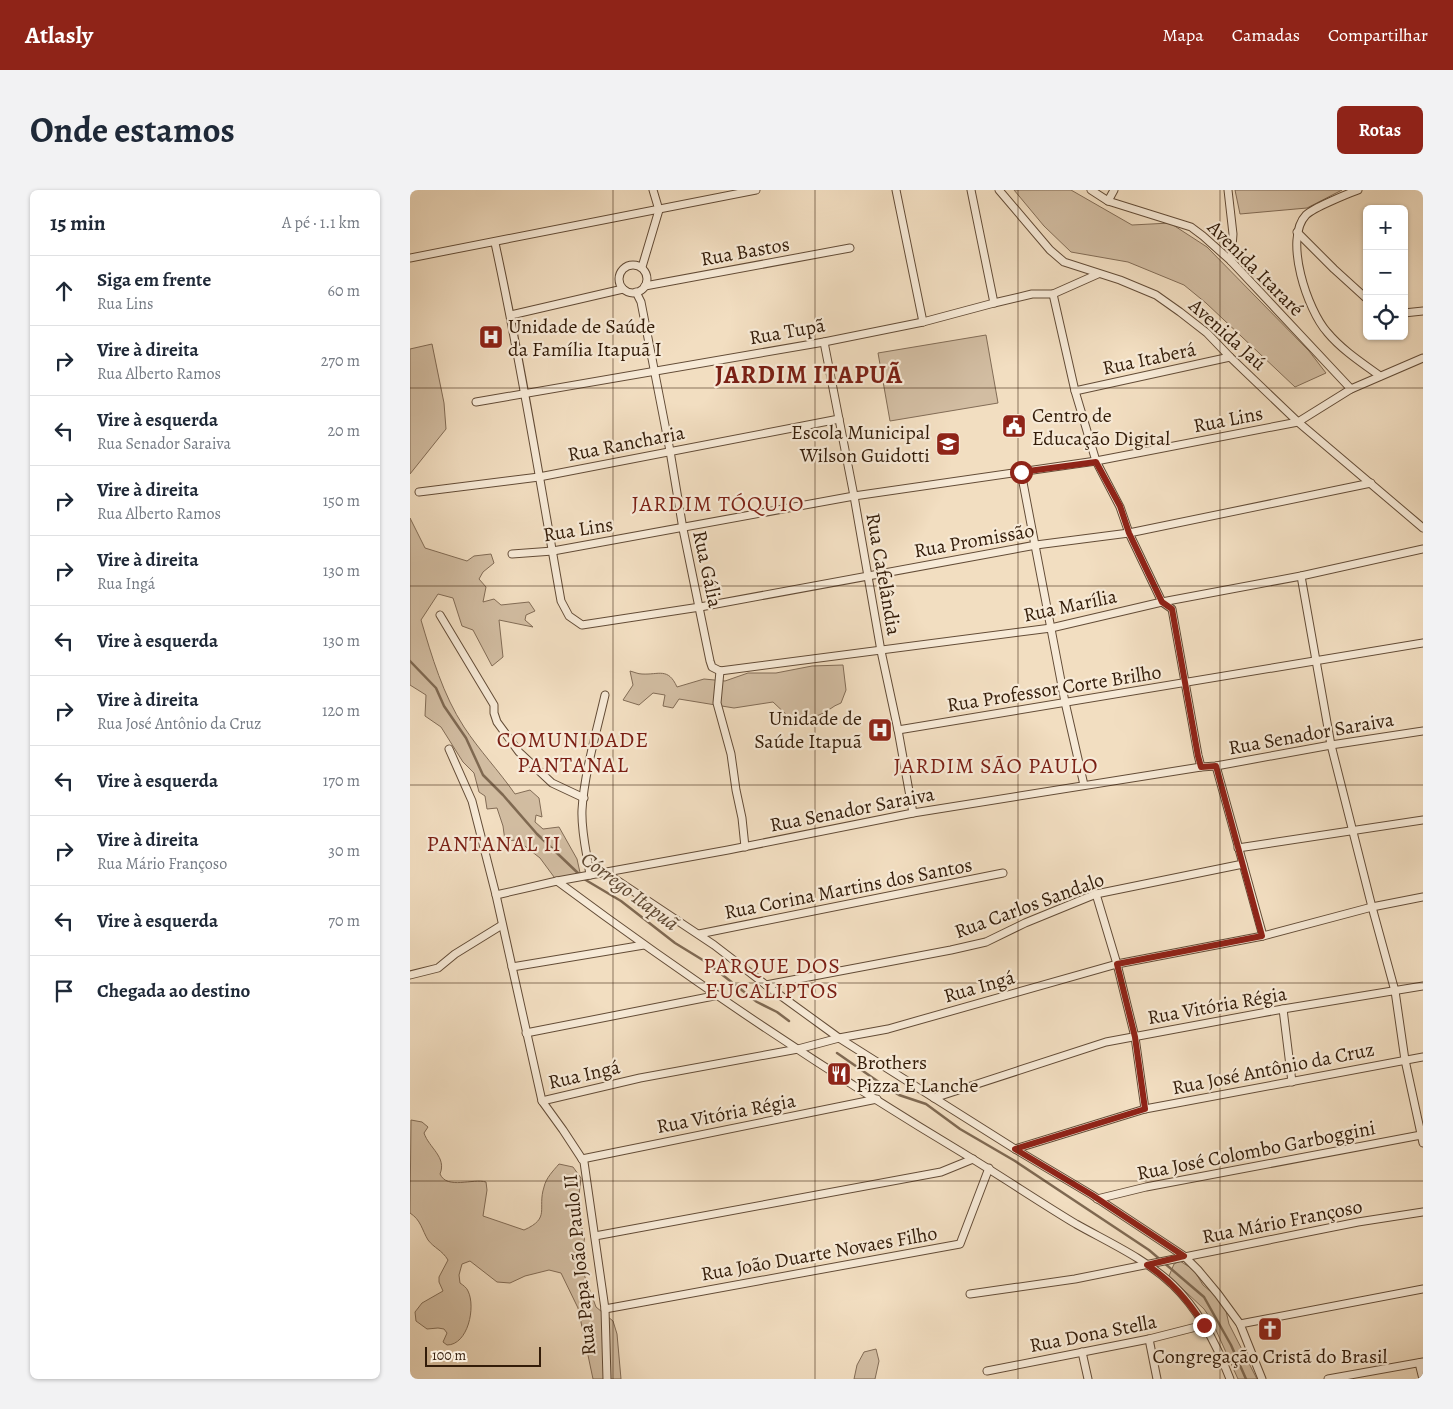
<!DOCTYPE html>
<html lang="pt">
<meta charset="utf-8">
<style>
:root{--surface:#fff;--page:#f2f2f3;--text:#1f2937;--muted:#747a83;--line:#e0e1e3;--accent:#8f2418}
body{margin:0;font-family:Alegreya,serif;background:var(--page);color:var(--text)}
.controls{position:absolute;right:15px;top:15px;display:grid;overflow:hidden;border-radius:8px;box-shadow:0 1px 4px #0004}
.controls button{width:45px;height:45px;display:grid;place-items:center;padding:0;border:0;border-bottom:1px solid var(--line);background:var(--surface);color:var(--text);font:25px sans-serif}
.scale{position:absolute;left:15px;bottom:12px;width:116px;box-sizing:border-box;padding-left:5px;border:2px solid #331c09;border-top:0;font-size:14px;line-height:18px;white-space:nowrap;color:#331c09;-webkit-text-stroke:4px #f7ead7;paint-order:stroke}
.stop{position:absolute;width:15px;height:15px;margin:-11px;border:4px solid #8f2418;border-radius:50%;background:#fff}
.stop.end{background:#8f2418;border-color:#fff;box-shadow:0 1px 5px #0008}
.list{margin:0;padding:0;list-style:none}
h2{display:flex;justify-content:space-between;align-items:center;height:65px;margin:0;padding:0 20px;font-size:21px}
h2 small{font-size:16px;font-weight:400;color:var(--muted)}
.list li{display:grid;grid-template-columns:32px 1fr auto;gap:15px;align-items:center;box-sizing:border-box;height:70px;padding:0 20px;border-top:1px solid var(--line)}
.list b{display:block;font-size:19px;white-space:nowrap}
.list p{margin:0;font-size:16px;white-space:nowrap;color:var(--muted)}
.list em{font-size:16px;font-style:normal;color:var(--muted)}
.icon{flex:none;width:28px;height:28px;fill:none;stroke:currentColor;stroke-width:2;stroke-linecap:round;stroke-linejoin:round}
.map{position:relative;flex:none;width:1013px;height:1189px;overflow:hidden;border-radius:8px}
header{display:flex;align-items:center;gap:30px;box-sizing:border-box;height:70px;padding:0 25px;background:var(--accent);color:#fff}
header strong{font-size:24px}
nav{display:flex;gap:28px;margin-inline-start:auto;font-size:18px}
.intro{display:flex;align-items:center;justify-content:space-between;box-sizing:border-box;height:120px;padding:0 30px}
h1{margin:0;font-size:35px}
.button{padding:12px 22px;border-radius:8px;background:var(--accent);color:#fff;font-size:18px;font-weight:700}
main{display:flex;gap:30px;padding:0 30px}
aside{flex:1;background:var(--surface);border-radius:8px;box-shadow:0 1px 4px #0004}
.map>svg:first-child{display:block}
.green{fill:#d2bda2;stroke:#826c56}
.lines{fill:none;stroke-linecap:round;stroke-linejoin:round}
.stream{stroke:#7f6952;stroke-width:2.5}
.street-casing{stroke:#634c37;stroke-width:9}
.street{stroke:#f7ead7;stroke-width:7}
.route{stroke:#8f2418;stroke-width:6}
.grid{fill:none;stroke:#331c09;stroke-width:1;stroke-opacity:0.55}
.labels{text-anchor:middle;stroke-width:4.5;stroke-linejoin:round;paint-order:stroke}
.street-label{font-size:20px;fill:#331c09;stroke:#f7ead7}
.poi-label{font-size:20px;fill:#331c09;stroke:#f7ead7;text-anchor:start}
.water-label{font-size:21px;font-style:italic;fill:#5f4933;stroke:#f7ead7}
.quarter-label{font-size:22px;letter-spacing:1px;fill:#7a1f14;stroke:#f7ead7}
.district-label{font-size:25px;font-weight:bold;letter-spacing:1px;fill:#7a1f14;stroke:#f7ead7}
</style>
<header>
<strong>Atlasly</strong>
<nav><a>Mapa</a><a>Camadas</a><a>Compartilhar</a></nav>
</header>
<div class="intro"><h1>Onde estamos</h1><a class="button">Rotas</a></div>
<main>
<aside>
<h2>15 min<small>A pé · 1.1 km</small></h2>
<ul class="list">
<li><svg class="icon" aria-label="ahead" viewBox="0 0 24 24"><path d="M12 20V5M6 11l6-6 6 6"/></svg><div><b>Siga em frente</b><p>Rua Lins</p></div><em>60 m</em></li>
<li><svg class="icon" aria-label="right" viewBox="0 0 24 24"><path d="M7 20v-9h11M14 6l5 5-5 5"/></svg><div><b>Vire à direita</b><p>Rua Alberto Ramos</p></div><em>270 m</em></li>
<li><svg class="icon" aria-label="left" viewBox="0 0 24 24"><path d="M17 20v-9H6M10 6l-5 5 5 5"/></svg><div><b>Vire à esquerda</b><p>Rua Senador Saraiva</p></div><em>20 m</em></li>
<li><svg class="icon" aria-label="right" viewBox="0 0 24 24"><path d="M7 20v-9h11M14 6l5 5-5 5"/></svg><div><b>Vire à direita</b><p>Rua Alberto Ramos</p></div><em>150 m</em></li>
<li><svg class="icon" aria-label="right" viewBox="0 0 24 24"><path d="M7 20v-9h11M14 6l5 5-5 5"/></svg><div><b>Vire à direita</b><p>Rua Ingá</p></div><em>130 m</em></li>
<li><svg class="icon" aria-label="left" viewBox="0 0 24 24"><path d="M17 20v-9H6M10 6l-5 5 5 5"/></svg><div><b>Vire à esquerda</b></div><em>130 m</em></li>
<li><svg class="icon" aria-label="right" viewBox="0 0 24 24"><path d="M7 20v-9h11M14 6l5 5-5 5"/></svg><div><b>Vire à direita</b><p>Rua José Antônio da Cruz</p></div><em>120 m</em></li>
<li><svg class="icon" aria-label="left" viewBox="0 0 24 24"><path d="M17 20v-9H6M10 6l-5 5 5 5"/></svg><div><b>Vire à esquerda</b></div><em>170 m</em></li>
<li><svg class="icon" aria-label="right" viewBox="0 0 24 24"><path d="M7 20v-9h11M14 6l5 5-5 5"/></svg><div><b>Vire à direita</b><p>Rua Mário Françoso</p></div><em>30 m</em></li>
<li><svg class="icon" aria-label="left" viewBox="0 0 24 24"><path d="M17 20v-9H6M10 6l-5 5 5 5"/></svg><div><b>Vire à esquerda</b></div><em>70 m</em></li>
<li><svg class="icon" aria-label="arrive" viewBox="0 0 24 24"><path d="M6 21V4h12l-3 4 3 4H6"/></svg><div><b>Chegada ao destino</b></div></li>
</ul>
</aside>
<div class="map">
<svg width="1013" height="1189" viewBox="0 0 1013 1189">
<rect width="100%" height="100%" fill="#f2dec1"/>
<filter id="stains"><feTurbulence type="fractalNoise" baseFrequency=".004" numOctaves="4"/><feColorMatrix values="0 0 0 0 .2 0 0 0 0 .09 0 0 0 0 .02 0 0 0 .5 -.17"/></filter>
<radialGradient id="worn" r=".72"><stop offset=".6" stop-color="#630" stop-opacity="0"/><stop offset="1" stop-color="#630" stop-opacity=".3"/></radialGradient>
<!-- green -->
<g class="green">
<polygon points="604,0 661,0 722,35 760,33 797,57 899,161 916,183 885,197 796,113 774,95 718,72 661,62 634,36"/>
<polygon points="825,0 932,0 897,18 830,24"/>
<polygon points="576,145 588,213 480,231 468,163"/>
<polygon points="22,154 34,213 36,239 0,284 0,159"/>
<path d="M0,328L15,358L57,371L64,366L81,364L84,373L73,382L69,389L76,397L73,412L84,409L91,415L119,412L125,421L116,425L115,430L123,437L89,430L93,467L82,476L63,440L52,436L43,408L28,404L11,430C22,467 33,505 54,537C69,560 89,581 105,604L120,600L129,608L132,627L126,625L125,632L133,639L149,637L167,669L171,687L147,691L130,668L107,650L95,651L93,636L87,618L77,619L75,606L69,602L64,583L53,572L31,537L15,526L16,505L0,495Z"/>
<path d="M433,475L436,500L431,513C422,516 418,522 409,525C400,528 389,526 380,528L363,512L324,518L269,509L263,518L253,516L255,505L243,503L229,515L213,510L223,495L220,481C224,482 228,484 232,484C249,485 258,477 267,497L294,489L315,491L338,483H366L402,476Z"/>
<path d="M1,930L12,932L18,937L14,943C19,958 37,967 30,984C37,1000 63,988 76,992L77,1000L73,1026L114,1040C141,1028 127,1019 134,997C136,988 143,981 149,974L163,977L171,988L166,1030C179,1045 175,1051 168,1068L186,1117L203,1131L207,1144L211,1189H183L168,1118L151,1083L139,1080L115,1086L100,1093L87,1092L60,1071L52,1074L49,1085L50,1093C53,1095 57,1098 58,1101C66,1117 58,1155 37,1155L33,1152L37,1143L34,1139L28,1138L17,1139L6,1131L5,1122L12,1113L33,1101L29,1092V1087L38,1070C32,1060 24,1058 18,1050C12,1040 11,1030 0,1023Z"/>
<polygon points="770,1071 784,1080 793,1095 807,1107 816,1121 819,1134 847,1189 828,1189 801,1129 794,1119 759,1086 764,1074"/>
<polygon points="466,1159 469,1171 465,1189 444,1189 447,1175 454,1162"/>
</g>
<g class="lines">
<!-- stream -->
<g class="stream">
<polyline points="0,471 26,498 34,516 56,548 73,585 93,605 127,644 170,685"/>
<polyline points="174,689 211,711 265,753 296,772 347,812 367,822 379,831"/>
<polyline points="427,863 476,897 489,905 516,914 550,939 605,971 739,1060 794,1107 821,1155 836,1189"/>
</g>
<defs>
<g id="street">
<polyline points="486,0 513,132"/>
<polyline points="561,0 584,113"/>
<polyline points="589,0 640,60 654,72 710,90 746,105 770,122 797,143 820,167 888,232 1013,338"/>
<polyline points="681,0 698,11 781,37 793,46 821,71 941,199"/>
<polyline points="818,0 823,44 821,71"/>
<path d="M948,0C937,4 903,18 896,25C873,49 898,121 917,142C932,160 952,173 970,186"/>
<polyline points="698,11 704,0"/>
<polyline points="887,42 924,79 957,109"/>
<path d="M85,53C111,172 130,292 151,411L159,426L172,435L290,417L626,355L719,343L961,293"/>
<polyline points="0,68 346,0"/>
<circle cx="223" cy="89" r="14"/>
<polyline points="232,77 249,20 243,0"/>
<polyline points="235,96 440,58"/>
<polyline points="226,102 231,112 260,261 273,339 300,471 302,477 310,481"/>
<polyline points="643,104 665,201 686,271 710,317 719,343 752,412 762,419 788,565 791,577"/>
<polyline points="994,123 1013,121"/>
<polyline points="101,125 213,99"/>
<polyline points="414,152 444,306 471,461 488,540 503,623"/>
<polyline points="665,201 820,167"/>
<polyline points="66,212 414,152 513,132 584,113 622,104 643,104 688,84"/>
<polyline points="611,282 655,512 674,595"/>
<polyline points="9,302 129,287 429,229"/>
<polyline points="102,364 143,361 444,306 686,271 888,232 941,199 1013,168"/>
<polyline points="891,386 921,555 962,717 985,801 995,870 1013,953"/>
<polyline points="30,425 84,515 84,523 87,532 109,562 142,593 174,608"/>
<polyline points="310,481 641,438 752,412 891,386 1013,359"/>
<polyline points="310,481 307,513 321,564 326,600 332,628 335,657"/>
<polyline points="488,540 1013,453"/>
<polyline points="39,559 62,611 86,705 132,911 153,940 174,972 195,1119 197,1189"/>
<polyline points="806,576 853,746"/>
<polyline points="828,658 1013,630"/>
<polyline points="196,683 304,755 356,795 429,848 605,959 682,1005 774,1066 788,1080 808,1104 830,1134 852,1189"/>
<path d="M180,685C177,664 171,642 172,620C174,584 187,540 195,505"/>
<path d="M147,691C280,790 419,883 561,968C597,990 631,1013 666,1034C698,1052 736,1069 763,1095C790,1121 807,1155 820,1189"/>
<polyline points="686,704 707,774 725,847 735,919"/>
<polyline points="86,705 147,691 318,660 503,623 791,577 806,576 921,555 1013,541"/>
<polyline points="289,744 593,683"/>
<polyline points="102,777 234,755"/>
<polyline points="0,785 28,778 45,764 92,735"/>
<polyline points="356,795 541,760 576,752 615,733 686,704 833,674"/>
<polyline points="873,819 882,892"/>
<polyline points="116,843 309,805"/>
<polyline points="524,908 696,852 873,819 1013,796"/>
<polyline points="132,911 230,888 388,859 429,848 478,839 707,774 853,746 962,717 1013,707"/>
<polyline points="605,959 735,919 1013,867"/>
<polyline points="172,969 467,909"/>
<polyline points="687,1009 736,997 1011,945"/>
<polyline points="185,1046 531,982 563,969"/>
<polyline points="560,1104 665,1089 948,1032 1013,1022"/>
<polyline points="195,1119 550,1054 579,978"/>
<polyline points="830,1134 1013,1099"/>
<polyline points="739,1149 747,1189"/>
<polyline points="672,1162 678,1189"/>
<polyline points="1009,1173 1013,1189"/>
<polyline points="577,1181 739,1149 794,1135"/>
<polyline points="918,1189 1013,1172"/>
</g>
</defs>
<!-- street casing -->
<use href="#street" class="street-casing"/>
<!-- street -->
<use href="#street" class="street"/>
</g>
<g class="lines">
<!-- route -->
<path class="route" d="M611,282L686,272L710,316L719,343L752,412L762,419L788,566L791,577L806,576L852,746L707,774L725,847L735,919L605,959L682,1005L774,1066L737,1075C762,1091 778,1111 794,1135"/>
</g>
<!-- grid -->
<path class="grid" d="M203,0V1189M405,0V1189M608,0V1189M810,0V1189M0,198H1013M0,396H1013M0,595H1013M0,793H1013M0,991H1013"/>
<!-- icons -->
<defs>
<symbol id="hospital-square" viewBox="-11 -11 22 22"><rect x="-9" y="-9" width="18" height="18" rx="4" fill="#8f2418" stroke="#f7ead7"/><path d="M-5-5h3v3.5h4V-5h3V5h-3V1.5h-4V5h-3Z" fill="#fff"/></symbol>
<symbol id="civic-square" viewBox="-11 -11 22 22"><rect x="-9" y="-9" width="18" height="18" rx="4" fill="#8f2418" stroke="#f7ead7"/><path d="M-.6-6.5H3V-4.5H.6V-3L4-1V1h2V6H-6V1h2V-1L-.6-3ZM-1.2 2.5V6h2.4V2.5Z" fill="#fff"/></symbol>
<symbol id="school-square" viewBox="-11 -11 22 22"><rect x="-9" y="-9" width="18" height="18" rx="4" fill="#8f2418" stroke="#f7ead7"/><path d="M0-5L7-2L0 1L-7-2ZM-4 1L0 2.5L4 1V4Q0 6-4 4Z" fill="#fff"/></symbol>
<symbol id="restaurant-square" viewBox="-11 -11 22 22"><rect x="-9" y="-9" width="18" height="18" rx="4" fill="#8f2418" stroke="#f7ead7"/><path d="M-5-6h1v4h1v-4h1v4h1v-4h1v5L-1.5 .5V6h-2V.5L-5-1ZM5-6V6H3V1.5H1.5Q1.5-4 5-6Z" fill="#fff"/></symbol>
<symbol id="church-square" viewBox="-11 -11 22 22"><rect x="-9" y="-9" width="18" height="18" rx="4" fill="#8f2418" stroke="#f7ead7"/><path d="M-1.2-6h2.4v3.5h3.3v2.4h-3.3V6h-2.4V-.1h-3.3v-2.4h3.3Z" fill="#fff"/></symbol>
</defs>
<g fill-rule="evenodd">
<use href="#hospital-square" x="67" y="133" width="28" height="28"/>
<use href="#civic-square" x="590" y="222" width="28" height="28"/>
<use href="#school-square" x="524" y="240" width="28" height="28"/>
<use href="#hospital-square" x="456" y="526" width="28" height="28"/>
<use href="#restaurant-square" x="415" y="870" width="28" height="28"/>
<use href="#church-square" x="846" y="1125" width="28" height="28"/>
</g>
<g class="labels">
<!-- street labels -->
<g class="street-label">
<text transform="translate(335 61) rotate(-10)" y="7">Rua Bastos</text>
<text transform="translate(846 78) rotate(45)" y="7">Avenida Itararé</text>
<text transform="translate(377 141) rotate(-10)" y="7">Rua Tupã</text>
<text transform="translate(818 144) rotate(42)" y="7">Avenida Jaú</text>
<text transform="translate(739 168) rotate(-12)" y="7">Rua Itaberá</text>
<text transform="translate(818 229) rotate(-11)" y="7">Rua Lins</text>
<text transform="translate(216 253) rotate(-11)" y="7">Rua Rancharia</text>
<text transform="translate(168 339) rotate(-9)" y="7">Rua Lins</text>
<text transform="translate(564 350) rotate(-10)" y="7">Rua Promissão</text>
<text transform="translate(298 379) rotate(78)" y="7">Rua Gália</text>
<text transform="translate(474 384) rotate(80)" y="7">Rua Cafelândia</text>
<text transform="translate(660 415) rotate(-12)" y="7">Rua Marília</text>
<text transform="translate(644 498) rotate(-9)" y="7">Rua Professor Corte Brilho</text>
<text transform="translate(901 543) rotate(-10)" y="7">Rua Senador Saraiva</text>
<text transform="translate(442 619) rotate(-11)" y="7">Rua Senador Saraiva</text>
<text transform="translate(438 698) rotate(-11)" y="7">Rua Corina Martins dos Santos</text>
<text transform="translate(619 715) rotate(-20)" y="7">Rua Carlos Sandalo</text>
<text transform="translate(569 796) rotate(-16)" y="7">Rua Ingá</text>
<text transform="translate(807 815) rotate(-10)" y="7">Rua Vitória Régia</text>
<text transform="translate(863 878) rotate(-11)" y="7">Rua José Antônio da Cruz</text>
<text transform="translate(174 884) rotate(-13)" y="7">Rua Ingá</text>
<text transform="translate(316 923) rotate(-11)" y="7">Rua Vitória Régia</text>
<text transform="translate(846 960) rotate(-11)" y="7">Rua José Colombo Garboggini</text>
<text transform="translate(872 1031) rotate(-11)" y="7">Rua Mário Françoso</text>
<text transform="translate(409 1063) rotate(-10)" y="7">Rua João Duarte Novaes Filho</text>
<text transform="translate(169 1075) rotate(-96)" y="7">Rua Papa João Paulo II</text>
<text transform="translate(683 1143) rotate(-11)" y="7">Rua Dona Stella</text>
</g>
<!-- poi labels -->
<g class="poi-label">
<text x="98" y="143">Unidade de Saúde<tspan x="98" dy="23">da Família Itapuã I</tspan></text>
<text x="622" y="232">Centro de<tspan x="622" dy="23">Educação Digital</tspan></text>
<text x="520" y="249" text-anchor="end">Escola Municipal<tspan x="520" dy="23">Wilson Guidotti</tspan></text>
<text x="452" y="535" text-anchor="end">Unidade de<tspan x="452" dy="23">Saúde Itapuã</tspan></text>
<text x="446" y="879">Brothers<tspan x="446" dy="23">Pizza E Lanche</tspan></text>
<text x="860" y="1173" text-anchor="middle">Congregação Cristã do Brasil</text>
</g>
<!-- water labels -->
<g class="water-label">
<text transform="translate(220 701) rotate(37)" y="7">Córrego Itapuã</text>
</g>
<!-- quarter labels -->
<g class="quarter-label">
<text x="308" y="321">JARDIM TÓQUIO</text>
<text x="163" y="557">COMUNIDADE<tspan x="163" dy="25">PANTANAL</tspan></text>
<text x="586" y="583">JARDIM SÃO PAULO</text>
<text x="84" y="661">PANTANAL II</text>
<text x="362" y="783">PARQUE DOS<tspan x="362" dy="25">EUCALIPTOS</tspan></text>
</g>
<!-- district labels -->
<g class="district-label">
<text x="399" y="193">JARDIM ITAPUÃ</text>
</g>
</g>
<rect width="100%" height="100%" filter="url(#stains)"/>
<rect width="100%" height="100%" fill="url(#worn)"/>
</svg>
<div class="controls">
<button>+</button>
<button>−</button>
<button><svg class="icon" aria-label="locate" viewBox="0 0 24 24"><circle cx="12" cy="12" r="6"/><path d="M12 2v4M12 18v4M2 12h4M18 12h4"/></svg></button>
</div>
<div class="scale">100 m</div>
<div class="stop" style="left:611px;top:282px"></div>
<div class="stop end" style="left:794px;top:1135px"></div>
</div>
</main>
